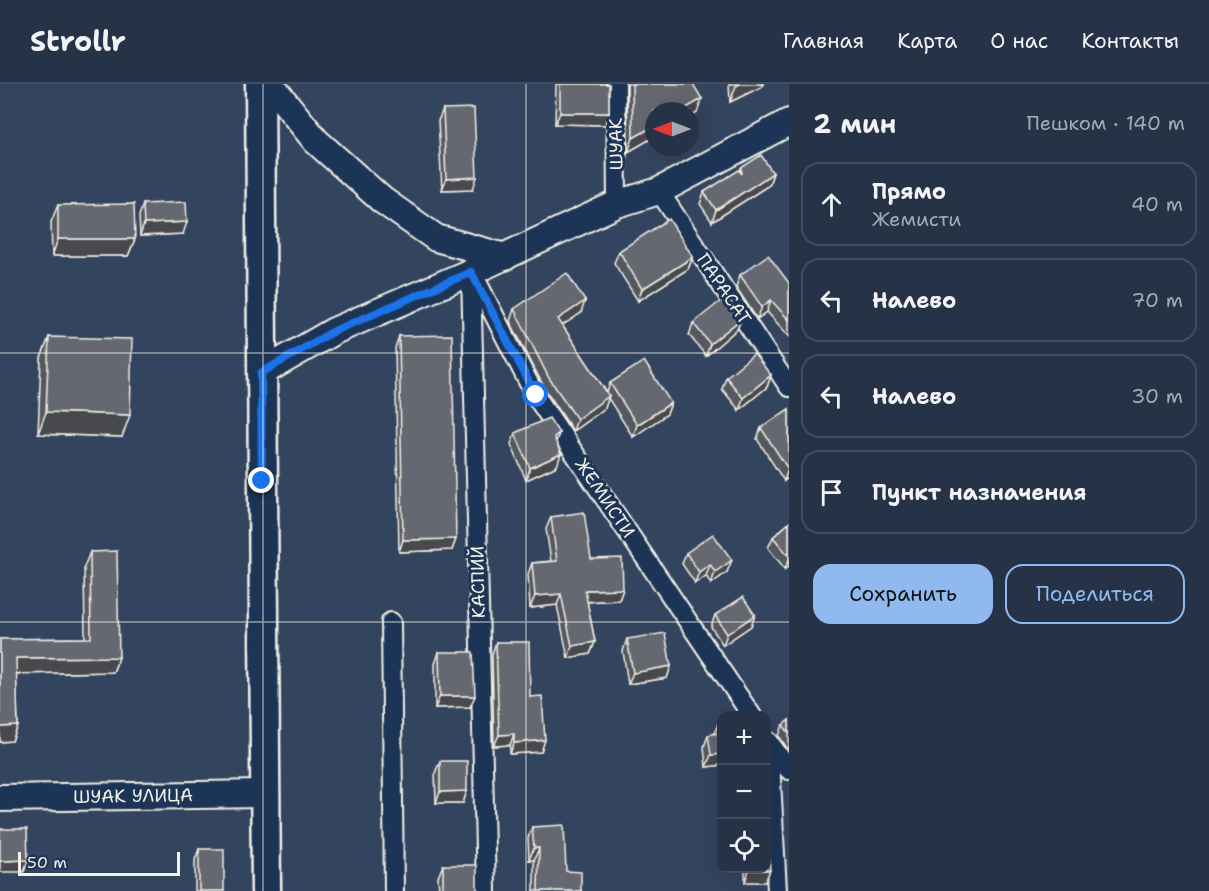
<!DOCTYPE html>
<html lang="ru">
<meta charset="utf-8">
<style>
:root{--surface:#263346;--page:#323f51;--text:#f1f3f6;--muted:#a4aab3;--line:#424e5f;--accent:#90b9f0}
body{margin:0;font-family:"Shantell Sans",sans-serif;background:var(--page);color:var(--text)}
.controls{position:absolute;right:18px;bottom:18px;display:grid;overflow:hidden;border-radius:12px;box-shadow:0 6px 24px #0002}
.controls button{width:54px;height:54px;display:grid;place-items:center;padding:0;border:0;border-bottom:2px solid var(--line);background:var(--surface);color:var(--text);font:30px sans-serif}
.compass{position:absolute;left:645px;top:18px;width:54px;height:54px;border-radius:50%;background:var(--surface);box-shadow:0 6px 24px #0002;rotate:270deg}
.scale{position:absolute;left:18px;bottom:15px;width:162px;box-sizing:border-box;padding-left:6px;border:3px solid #f4f1e8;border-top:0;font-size:16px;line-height:21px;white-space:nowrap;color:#f4f1e8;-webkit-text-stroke:4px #1d3557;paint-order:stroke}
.stop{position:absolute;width:18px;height:18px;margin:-14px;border:4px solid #1a73e8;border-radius:50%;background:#fff}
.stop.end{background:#1a73e8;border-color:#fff;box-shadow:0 2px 6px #0008}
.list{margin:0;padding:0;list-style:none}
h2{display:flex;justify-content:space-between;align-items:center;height:78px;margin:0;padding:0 24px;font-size:26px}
h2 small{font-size:20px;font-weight:400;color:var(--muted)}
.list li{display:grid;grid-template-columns:39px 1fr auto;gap:18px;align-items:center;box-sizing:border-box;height:84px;margin:0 12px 12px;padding:0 12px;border:2px solid var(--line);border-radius:18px}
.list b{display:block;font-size:22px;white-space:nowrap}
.list p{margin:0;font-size:20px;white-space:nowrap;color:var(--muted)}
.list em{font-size:20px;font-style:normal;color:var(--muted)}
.actions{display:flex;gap:12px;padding:18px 24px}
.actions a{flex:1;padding:14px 0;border:2px solid var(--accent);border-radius:18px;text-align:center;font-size:21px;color:var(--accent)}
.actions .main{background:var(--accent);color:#111}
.icon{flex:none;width:33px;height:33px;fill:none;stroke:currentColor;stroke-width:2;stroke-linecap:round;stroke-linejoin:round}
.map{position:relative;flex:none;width:789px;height:807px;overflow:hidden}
header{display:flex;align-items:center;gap:36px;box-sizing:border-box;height:84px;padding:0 30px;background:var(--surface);border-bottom:2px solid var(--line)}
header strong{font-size:28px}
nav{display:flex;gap:33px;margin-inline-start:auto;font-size:21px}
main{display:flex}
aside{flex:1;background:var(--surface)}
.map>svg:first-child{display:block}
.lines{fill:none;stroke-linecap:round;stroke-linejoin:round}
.street-casing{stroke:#f4f1e8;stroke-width:22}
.secondary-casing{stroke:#f4f1e8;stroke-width:30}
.primary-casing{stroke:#f4f1e8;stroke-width:33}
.street{stroke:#1d3557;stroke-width:18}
.secondary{stroke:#1d3557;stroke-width:26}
.primary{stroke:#1d3557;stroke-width:28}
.wall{fill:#57595f;stroke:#f4f1e8;stroke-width:1.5}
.shaded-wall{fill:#47494e;stroke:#f4f1e8;stroke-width:1.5}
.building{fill:#65686f;stroke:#f4f1e8;stroke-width:1.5}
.route{stroke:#1a73e8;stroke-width:8}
.grid{fill:none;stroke:#f4f1e8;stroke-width:1.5;stroke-opacity:0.55}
.labels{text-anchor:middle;stroke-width:6;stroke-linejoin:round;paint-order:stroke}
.street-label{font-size:18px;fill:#f4f1e8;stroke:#1d3557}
</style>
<header>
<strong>Strollr</strong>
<nav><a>Главная</a><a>Карта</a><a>О нас</a><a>Контакты</a></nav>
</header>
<main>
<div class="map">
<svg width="789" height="807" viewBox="0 0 789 807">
<rect width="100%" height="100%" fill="#33445e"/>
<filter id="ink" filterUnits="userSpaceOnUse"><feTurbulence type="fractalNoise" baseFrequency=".0167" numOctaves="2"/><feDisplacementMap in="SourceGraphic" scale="12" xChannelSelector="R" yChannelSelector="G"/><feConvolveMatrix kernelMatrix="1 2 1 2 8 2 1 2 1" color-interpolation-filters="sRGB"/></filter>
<g filter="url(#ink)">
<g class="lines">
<defs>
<g id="street">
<polyline points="616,0 617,120"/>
<polyline points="659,107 789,303"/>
<polyline points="471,188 486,807"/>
<polyline points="474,192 535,311 752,632"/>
<polyline points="391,538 394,807"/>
<polyline points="769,658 777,807"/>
<polyline points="769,658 789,686"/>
</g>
<g id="secondary">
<polyline points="270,0 316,57 382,116 436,154 505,173"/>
<polyline points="261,289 334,247 471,188 617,120 659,107 789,38"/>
<polyline points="0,714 266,710"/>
</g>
<polyline id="primary" points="260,0 266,807"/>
</defs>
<!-- street casing -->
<use href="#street" class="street-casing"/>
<!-- secondary casing -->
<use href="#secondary" class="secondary-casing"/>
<!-- primary casing -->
<use href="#primary" class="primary-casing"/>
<!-- street -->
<use href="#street" class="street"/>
<!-- secondary -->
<use href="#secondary" class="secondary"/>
<!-- primary -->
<use href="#primary" class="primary"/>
</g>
<!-- wall -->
<g class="wall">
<polygon points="556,0 609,0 609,29 605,41 555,40"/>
<polygon points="627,0 693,0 697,29 690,33 690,27 654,27 654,53 628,68"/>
<polygon points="729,0 763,0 761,3 730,18"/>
<polygon points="443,25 473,105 442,106 438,37"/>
<polygon points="741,84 773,89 769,101 712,138 700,120 704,108 740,87"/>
<polygon points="143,120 183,150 140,152 139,132"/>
<polygon points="58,121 135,155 128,172 52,172 51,138"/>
<polygon points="619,167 693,173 688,185 638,217 614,179"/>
<polygon points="740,191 789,199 789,252 767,228 757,235 736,203"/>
<polygon points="514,225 581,229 562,241 607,309 610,299 671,319 667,330 633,353 608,314 605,324 573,347 545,305 510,237"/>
<polygon points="742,234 737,245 706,272 689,251 693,239"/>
<polygon points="399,252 456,455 452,466 399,468 395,264"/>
<polygon points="49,253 122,353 38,350 41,274"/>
<polygon points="771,291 767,303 739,326 722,305 726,293"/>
<polygon points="789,325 789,393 784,397 757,355 761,344"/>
<polygon points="515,349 559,349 556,358 557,382 526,396 511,360"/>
<polygon points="551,433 591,475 623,505 619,516 587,518 595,558 590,570 568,574 557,521 530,524 528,490 532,479 551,477 546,445"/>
<polygon points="789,439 789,482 785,485 768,464 773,453"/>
<polygon points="90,468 119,573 113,588 16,590 18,642 12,657 0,658 0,555 85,554 84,483"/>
<polygon points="686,469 727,488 711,500 706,492 695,499 682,480"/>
<polygon points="715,531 755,531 751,542 723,561 711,543"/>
<polygon points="627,555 671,582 667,594 628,600 623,567"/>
<polygon points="496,558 530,613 541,668 510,670 510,661 494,662 492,570"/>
<polygon points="439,568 470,623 435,624 435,580"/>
<polygon points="789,636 789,667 779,652 783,641"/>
<polygon points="718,640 722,681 706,683 704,663 708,651 714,650"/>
<polygon points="440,677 467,707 463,719 436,719 435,689"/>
<polygon points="532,743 566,787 581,807 534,807 534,776 529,776 528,754"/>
<polygon points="199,765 224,807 195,807 195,776"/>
<polygon points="443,781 477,807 439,807 438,793"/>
<polygon points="745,784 766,784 770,786 765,798 745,798"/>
</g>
<!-- shaded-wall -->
<g class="shaded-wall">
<polygon points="740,0 763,0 761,3 730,18 736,2"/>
<polygon points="702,15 697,29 690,33 690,27 681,27"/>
<polygon points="560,29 609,29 605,41 555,40"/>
<polygon points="654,42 654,53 628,68 633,54"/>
<polygon points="773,89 769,101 712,138 716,126"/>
<polygon points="477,93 473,105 442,106 446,95"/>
<polygon points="187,138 183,150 140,152 144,140"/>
<polygon points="58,155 135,155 128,172 52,172"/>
<polygon points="693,173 688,185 638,217 642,205"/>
<polygon points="771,216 767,228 757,235 762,223"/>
<polygon points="585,217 581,229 554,247 558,235"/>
<polygon points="742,234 737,245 706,272 710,260"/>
<polygon points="771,291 767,303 739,326 743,314"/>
<polygon points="609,312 605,324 573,347 577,335"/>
<polygon points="671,319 667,330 633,353 637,341"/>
<polygon points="46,328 130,331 122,353 38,350"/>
<polygon points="559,349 555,360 554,353"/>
<polygon points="561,370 557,382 526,396 530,384"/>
<polygon points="788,385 789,393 784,397"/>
<polygon points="456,455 452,466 399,468 403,456"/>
<polygon points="789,475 789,482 785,485"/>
<polygon points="732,476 727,488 711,500 715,488"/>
<polygon points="710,480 706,492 695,499 699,488"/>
<polygon points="623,505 619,516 580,518 585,506"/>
<polygon points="561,510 557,521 530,524 535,512"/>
<polygon points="755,531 751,542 723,561 727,550"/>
<polygon points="595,558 590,570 568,574 572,562"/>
<polygon points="119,573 113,588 10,590 16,574"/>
<polygon points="671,582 667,594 628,600 633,589"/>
<polygon points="440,612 475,612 470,623 435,624"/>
<polygon points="18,642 12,657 0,658 0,643"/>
<polygon points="514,650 510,661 494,662 499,651"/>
<polygon points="545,656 541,668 510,670 514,659"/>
<polygon points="722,670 722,681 706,683 711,671"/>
<polygon points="467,707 463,719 436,719 440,708"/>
<polygon points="534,764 539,764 534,776 529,776"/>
<polygon points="28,776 24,788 0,788 0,777"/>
<polygon points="749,786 770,786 765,798 745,798"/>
</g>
<!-- building -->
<g class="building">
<rect x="560" y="0" width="49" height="29"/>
<polygon points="632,0 693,0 702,15 681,27 654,27 654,42 633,54"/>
<polygon points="474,24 477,93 446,95 443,25"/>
<polygon points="761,71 773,89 716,126 704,108 739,86 742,90 741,84"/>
<polygon points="186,118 187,138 144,140 143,120"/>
<polygon points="134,120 135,155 58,155 58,121"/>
<polygon points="669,135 693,173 642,205 619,167"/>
<polygon points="768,171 789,199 789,236 771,216 762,223 740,191"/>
<polygon points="567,189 585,217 558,235 609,312 577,335 549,294 514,225"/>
<polygon points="727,212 742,234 710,260 693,239"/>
<polygon points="452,251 456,455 403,456 399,252"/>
<polygon points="49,253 132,255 130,331 46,328"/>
<polygon points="754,270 771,291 743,314 726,293"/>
<polygon points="644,277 671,319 637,341 610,299"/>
<polygon points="789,325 789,385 788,385 761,344"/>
<polygon points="549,334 559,349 554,353 561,370 530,384 515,349"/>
<polygon points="584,428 591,475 622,474 623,505 585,506 595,558 572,562 561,510 535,512 532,479 557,477 551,433"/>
<polygon points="789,439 789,472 773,453"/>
<polygon points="713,450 732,476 715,488 710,480 699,488 686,469"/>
<polygon points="117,467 119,573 16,574 18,642 0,643 0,555 91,554 90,468"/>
<polygon points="743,513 755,531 727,550 715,531"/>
<polygon points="665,549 671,582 633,589 627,555"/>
<polygon points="496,558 529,558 530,613 542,612 545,656 514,659 514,650 499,651"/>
<polygon points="439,568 473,568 475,612 440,612"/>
<polygon points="789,636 789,649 783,641"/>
<polygon points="722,639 722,670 711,671 708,651 719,649 718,640"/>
<polygon points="440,677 467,677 467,707 440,708"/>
<polygon points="564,741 566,787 581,788 581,807 538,807 539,764 534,764 532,743"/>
<polygon points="0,745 27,745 28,776 0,777"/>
<polygon points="766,759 768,759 770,786 749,786 749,784 766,784"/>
<rect x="199" y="765" width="25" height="42"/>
<rect x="443" y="781" width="34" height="26"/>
</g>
</g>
<g class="lines" filter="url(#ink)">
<!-- route -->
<polyline class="route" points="262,397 261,289 334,247 471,188 536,311"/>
</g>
<!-- grid -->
<path class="grid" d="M263,0V807M526,0V807M0,269H789M0,538H789"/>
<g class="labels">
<!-- street labels -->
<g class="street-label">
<text transform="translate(616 60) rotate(-91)" y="6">ШУАК</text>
<text transform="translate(724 205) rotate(56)" y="6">ПАРАСАТ</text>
<text transform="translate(605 414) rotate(56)" y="6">ЖЕМИСТИ</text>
<text transform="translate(478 498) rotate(-91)" y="6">КАСПИЙ</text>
<text transform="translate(133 712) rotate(-1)" y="6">ШУАК УЛИЦА</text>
</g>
</g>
</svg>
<div class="controls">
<button>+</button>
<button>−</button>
<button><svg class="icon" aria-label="locate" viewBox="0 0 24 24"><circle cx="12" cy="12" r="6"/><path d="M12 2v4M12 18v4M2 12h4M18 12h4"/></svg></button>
</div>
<svg class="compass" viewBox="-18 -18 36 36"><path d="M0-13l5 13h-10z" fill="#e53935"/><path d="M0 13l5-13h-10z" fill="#a4aab3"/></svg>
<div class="scale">50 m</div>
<div class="stop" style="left:536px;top:311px"></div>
<div class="stop end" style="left:262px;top:397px"></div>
</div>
<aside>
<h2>2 мин<small>Пешком · 140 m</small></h2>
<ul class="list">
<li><svg class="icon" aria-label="ahead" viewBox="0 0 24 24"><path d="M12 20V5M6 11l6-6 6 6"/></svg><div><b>Прямо</b><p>Жемисти</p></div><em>40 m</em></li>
<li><svg class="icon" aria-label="left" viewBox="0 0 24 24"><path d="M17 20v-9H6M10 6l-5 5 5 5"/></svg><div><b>Налево</b></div><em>70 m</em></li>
<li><svg class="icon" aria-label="left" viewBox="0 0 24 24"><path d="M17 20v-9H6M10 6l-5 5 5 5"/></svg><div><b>Налево</b></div><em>30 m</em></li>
<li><svg class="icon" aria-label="arrive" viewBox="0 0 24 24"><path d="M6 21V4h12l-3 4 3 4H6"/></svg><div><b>Пункт назначения</b></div></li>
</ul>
<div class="actions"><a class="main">Сохранить</a><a>Поделиться</a></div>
</aside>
</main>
